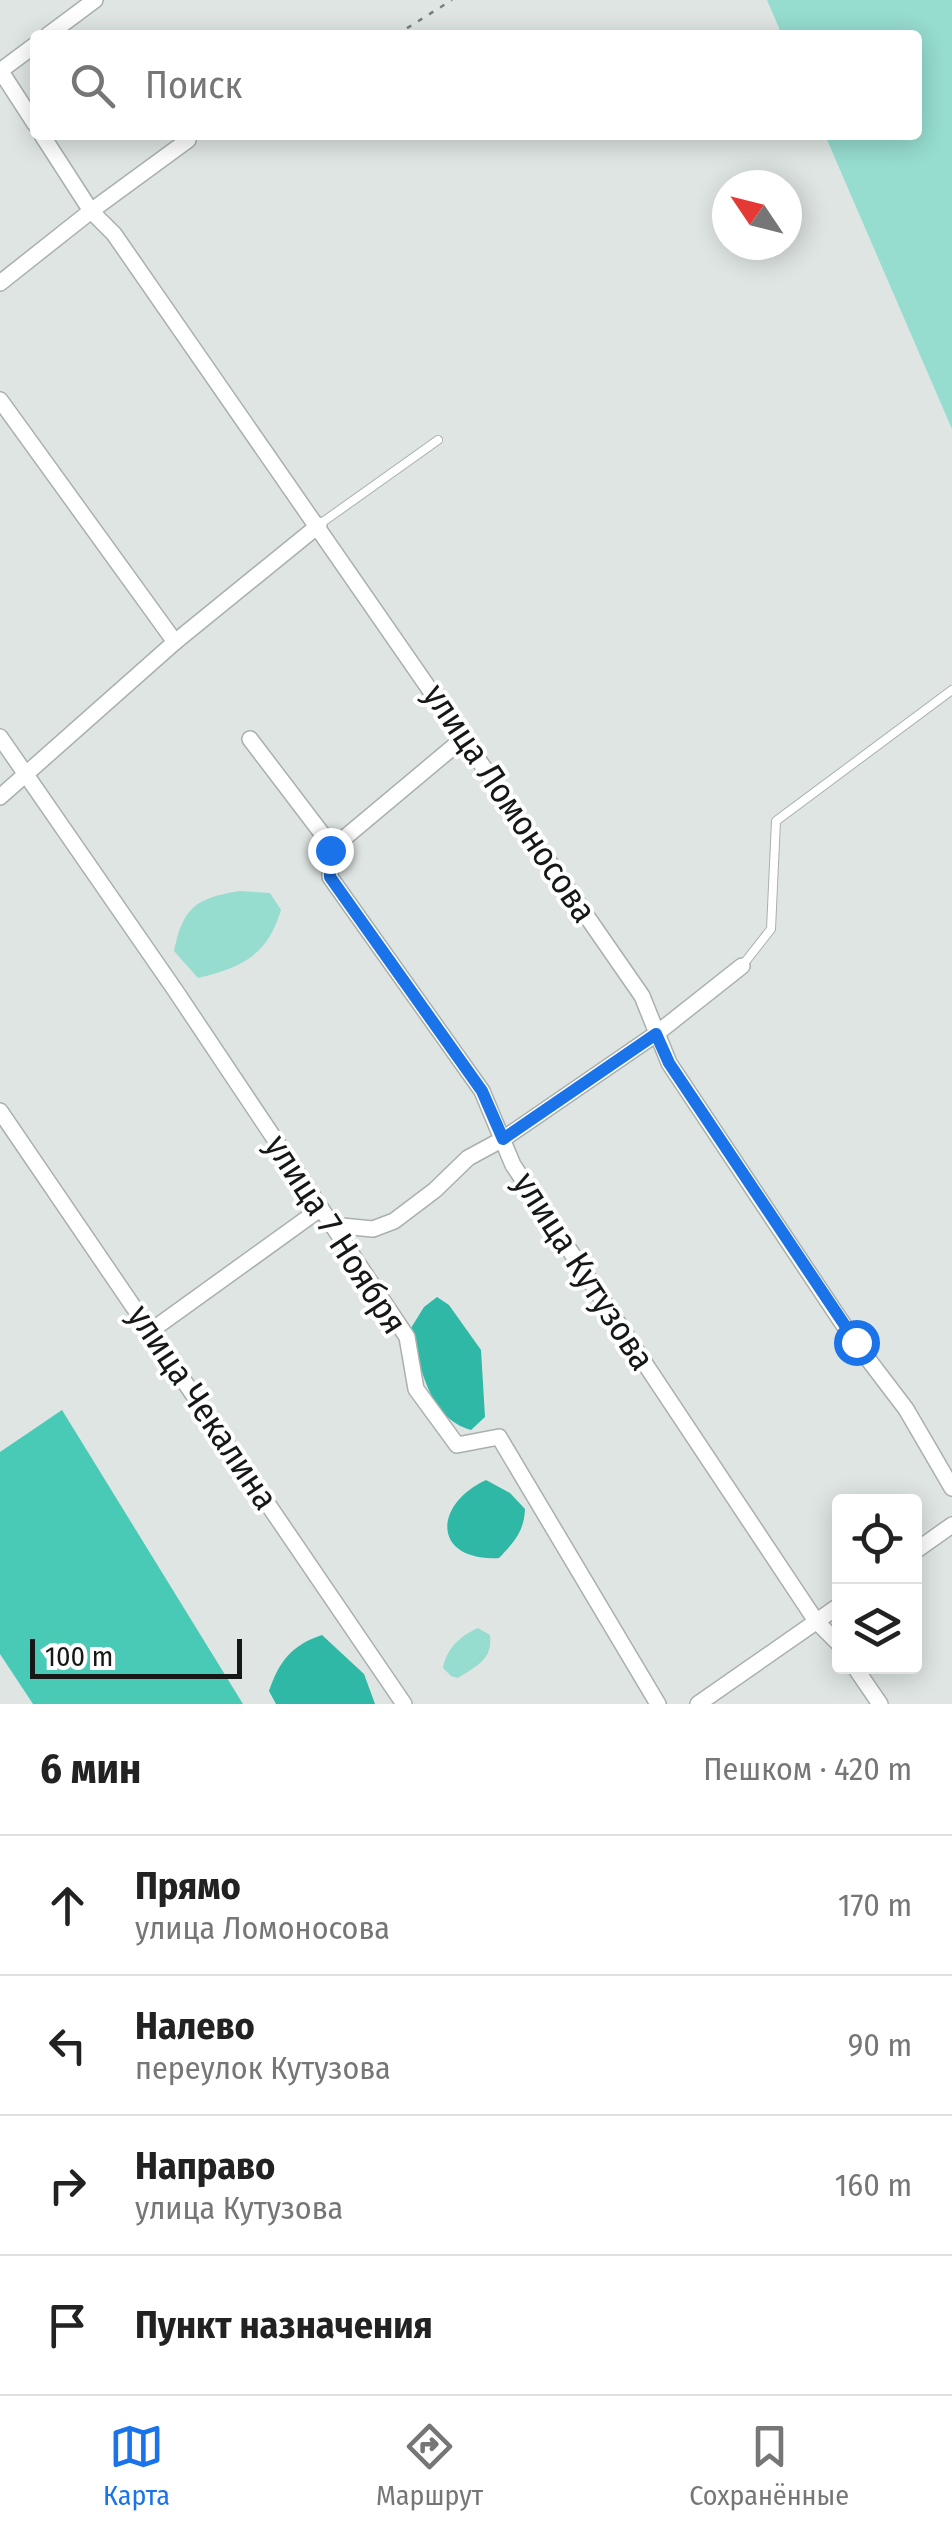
<!DOCTYPE html>
<html lang="ru">
<meta charset="utf-8">
<style>
:root{--surface:#fff;--page:#f2f2f2;--text:#222;--muted:#767676;--line:#e0e0e0;--accent:#1a73e8}
body{margin:0;font-family:"Fira Sans Condensed",sans-serif;background:var(--page);color:var(--text)}
.controls{position:absolute;right:30px;bottom:30px;display:grid;overflow:hidden;border-radius:10px;box-shadow:0 5px 25px #0003}
.controls button{width:90px;height:90px;display:grid;place-items:center;padding:0;border:0;border-bottom:2px solid var(--line);background:var(--surface);color:var(--text);font:50px sans-serif}
.compass{position:absolute;left:712px;top:170px;width:90px;height:90px;border-radius:50%;background:var(--surface);box-shadow:0 5px 25px #0003;rotate:305deg}
.scale{position:absolute;left:30px;bottom:25px;width:212px;box-sizing:border-box;padding-left:10px;border:5px solid #161818;border-top:0;font-size:28px;line-height:35px;white-space:nowrap;color:#161818;-webkit-text-stroke:8px #fff;paint-order:stroke}
.stop{position:absolute;width:30px;height:30px;margin:-22px;border:8px solid #1a73e8;border-radius:50%;background:#fff}
.stop.end{background:#1a73e8;border-color:#fff;box-shadow:0 2px 10px #0008}
.list{margin:0;padding:0;list-style:none}
h2{display:flex;justify-content:space-between;align-items:center;height:130px;margin:0;padding:0 40px;font-size:42px}
h2 small{font-size:32px;font-weight:400;color:var(--muted)}
.list li{display:grid;grid-template-columns:65px 1fr auto;gap:30px;align-items:center;box-sizing:border-box;height:140px;padding:0 40px;border-top:2px solid var(--line)}
.list b{display:block;font-size:38px;white-space:nowrap}
.list p{margin:0;font-size:32px;white-space:nowrap;color:var(--muted)}
.list em{font-size:32px;font-style:normal;color:var(--muted)}
.icon{flex:none;width:55px;height:55px;fill:none;stroke:currentColor;stroke-width:2;stroke-linecap:round;stroke-linejoin:round}
.map{position:relative;flex:none;width:952px;height:1704px;overflow:hidden}
.search{position:absolute;background:var(--surface);box-shadow:0 5px 25px #0003;left:30px;right:30px;top:30px;height:110px;display:flex;align-items:center;gap:25px;box-sizing:border-box;padding:0 35px;border-radius:10px;color:var(--muted);font-size:38px}
.sheet{height:690px;background:var(--surface)}
nav{display:flex;justify-content:space-around;align-items:center;box-sizing:border-box;height:140px;border-top:2px solid var(--line);background:var(--surface);font-size:28px;color:var(--muted)}
nav a{display:grid;justify-items:center;gap:5px}
nav .on{color:var(--accent)}
.map>svg:first-child{display:block}
.green{fill:#96dccf}
.forest{fill:#48cab6}
.water{fill:#2fb8a5}
.lines{fill:none;stroke-linecap:round;stroke-linejoin:round}
.lane-casing{stroke:#a9b0ae;stroke-width:10}
.street-casing{stroke:#a9b0ae;stroke-width:18}
.path{stroke:#7a7e7d;stroke-width:2.5;stroke-dasharray:5 8;stroke-linecap:butt}
.lane{stroke:#fff;stroke-width:8}
.street{stroke:#fff;stroke-width:15}
.route{stroke:#1a73e8;stroke-width:12}
.labels{text-anchor:middle;stroke-width:8;stroke-linejoin:round;paint-order:stroke}
.street-label{font-size:35px;fill:#161818;stroke:#fff}
</style>
<div class="map">
<svg width="952" height="1704" viewBox="0 0 952 1704">
<rect width="100%" height="100%" fill="#dee5e3"/>
<!-- green -->
<g class="green">
<polygon points="767,0 952,0 952,429 825,135 917,135 917,35 782,35"/>
<path d="M240,891L270,893L281,910C267,956 242,967 198,978L174,951C183,906 197,898 240,891Z"/>
<path d="M478,1628L490,1635C493,1660 476,1666 458,1678L451,1676L443,1668C447,1648 460,1636 478,1628Z"/>
</g>
<!-- forest -->
<polygon class="forest" points="62,1410 243,1704 33,1704 0,1654 0,1452"/>
<!-- water -->
<g class="water">
<path d="M437,1297L449,1305L481,1350L485,1417L471,1430C429,1418 420,1367 411,1328L424,1307Z"/>
<path d="M486,1480L510,1493L525,1509C524,1532 514,1542 499,1558C434,1562 431,1506 486,1480Z"/>
<path d="M322,1635L364,1674L375,1704H276L269,1691C279,1661 292,1645 322,1635Z"/>
</g>
<g class="lines">
<defs>
<g id="lane">
<polyline points="320,524 438,440"/>
<polyline points="742,966 771,929 776,821 952,690"/>
</g>
<g id="street">
<polyline points="48,35 95,0"/>
<polyline points="0,70 35,124"/>
<polyline points="0,71 35,45"/>
<polyline points="42,135 91,211 114,234 642,996 669,1063 855,1342 906,1409 952,1488"/>
<polyline points="0,283 91,211 188,140"/>
<polyline points="0,400 175,642"/>
<polyline points="0,737 175,990 407,1337 416,1389 457,1445 499,1437 658,1704"/>
<polyline points="250,739 323,835 330,850 330,877 482,1091 513,1165 816,1621 840,1645"/>
<polyline points="0,797 175,642 319,525"/>
<polyline points="330,850 465,737"/>
<polyline points="0,1111 404,1704"/>
<polyline points="331,1225 373,1229 394,1221 435,1190 468,1158 503,1139 656,1034 742,966"/>
<polyline points="152,1330 320,1209"/>
<polyline points="914,1552 952,1525"/>
<polyline points="854,1666 880,1704"/>
<polyline points="698,1704 840,1605"/>
</g>
</defs>
<!-- lane casing -->
<use href="#lane" class="lane-casing"/>
<!-- street casing -->
<use href="#street" class="street-casing"/>
<!-- path -->
<polyline class="path" points="396,35 452,0"/>
<!-- lane -->
<use href="#lane" class="lane"/>
<!-- street -->
<use href="#street" class="street"/>
</g>
<g class="lines">
<!-- route -->
<polyline class="route" points="330,850 330,877 482,1091 503,1139 656,1034 669,1063 856,1342"/>
</g>
<g class="labels">
<!-- street labels -->
<g class="street-label">
<text transform="translate(510 803) rotate(56)" y="12">улица Ломоносова</text>
<text transform="translate(336 1234) rotate(57)" y="12">улица 7 Ноября</text>
<text transform="translate(584 1271) rotate(57)" y="12">улица Кутузова</text>
<text transform="translate(203 1407) rotate(56)" y="12">улица Чекалина</text>
</g>
</g>
</svg>
<div class="controls">
<button><svg class="icon" aria-label="locate" viewBox="0 0 24 24"><circle cx="12" cy="12" r="6"/><path d="M12 2v4M12 18v4M2 12h4M18 12h4"/></svg></button>
<button><svg class="icon" aria-label="layers" viewBox="0 0 24 24"><path d="M12 4l9 5-9 5-9-5zM3 14l9 5 9-5"/></svg></button>
</div>
<svg class="compass" viewBox="-18 -18 36 36"><path d="M0-13l5 13h-10z" fill="#e53935"/><path d="M0 13l5-13h-10z" fill="#767676"/></svg>
<div class="scale">100 m</div>
<div class="stop" style="left:856px;top:1342px"></div>
<div class="stop end" style="left:330px;top:850px"></div>
<div class="search"><svg class="icon" aria-label="search" viewBox="0 0 24 24"><circle cx="10" cy="10" r="6"/><path d="M15 15l6 6"/></svg>Поиск</div>
</div>
<section class="sheet">
<h2>6 мин<small>Пешком · 420 m</small></h2>
<ul class="list">
<li><svg class="icon" aria-label="ahead" viewBox="0 0 24 24"><path d="M12 20V5M6 11l6-6 6 6"/></svg><div><b>Прямо</b><p>улица Ломоносова</p></div><em>170 m</em></li>
<li><svg class="icon" aria-label="left" viewBox="0 0 24 24"><path d="M17 20v-9H6M10 6l-5 5 5 5"/></svg><div><b>Налево</b><p>переулок Кутузова</p></div><em>90 m</em></li>
<li><svg class="icon" aria-label="right" viewBox="0 0 24 24"><path d="M7 20v-9h11M14 6l5 5-5 5"/></svg><div><b>Направо</b><p>улица Кутузова</p></div><em>160 m</em></li>
<li><svg class="icon" aria-label="arrive" viewBox="0 0 24 24"><path d="M6 21V4h12l-3 4 3 4H6"/></svg><div><b>Пункт назначения</b></div></li>
</ul>
</section>
<nav>
<a class="on"><svg class="icon" aria-label="map" viewBox="0 0 24 24"><path d="M3 6l6-2 6 2 6-2v14l-6 2-6-2-6 2zM9 4v14M15 6v14"/></svg>Карта</a>
<a><svg class="icon" aria-label="directions" viewBox="0 0 24 24"><path d="M12 3l9 9-9 9-9-9zM9 14v-3h6M13 9l2 2-2 2"/></svg>Маршрут</a>
<a><svg class="icon" aria-label="saved" viewBox="0 0 24 24"><path d="M7 4h10v16l-5-4-5 4z"/></svg>Сохранённые</a>
</nav>
